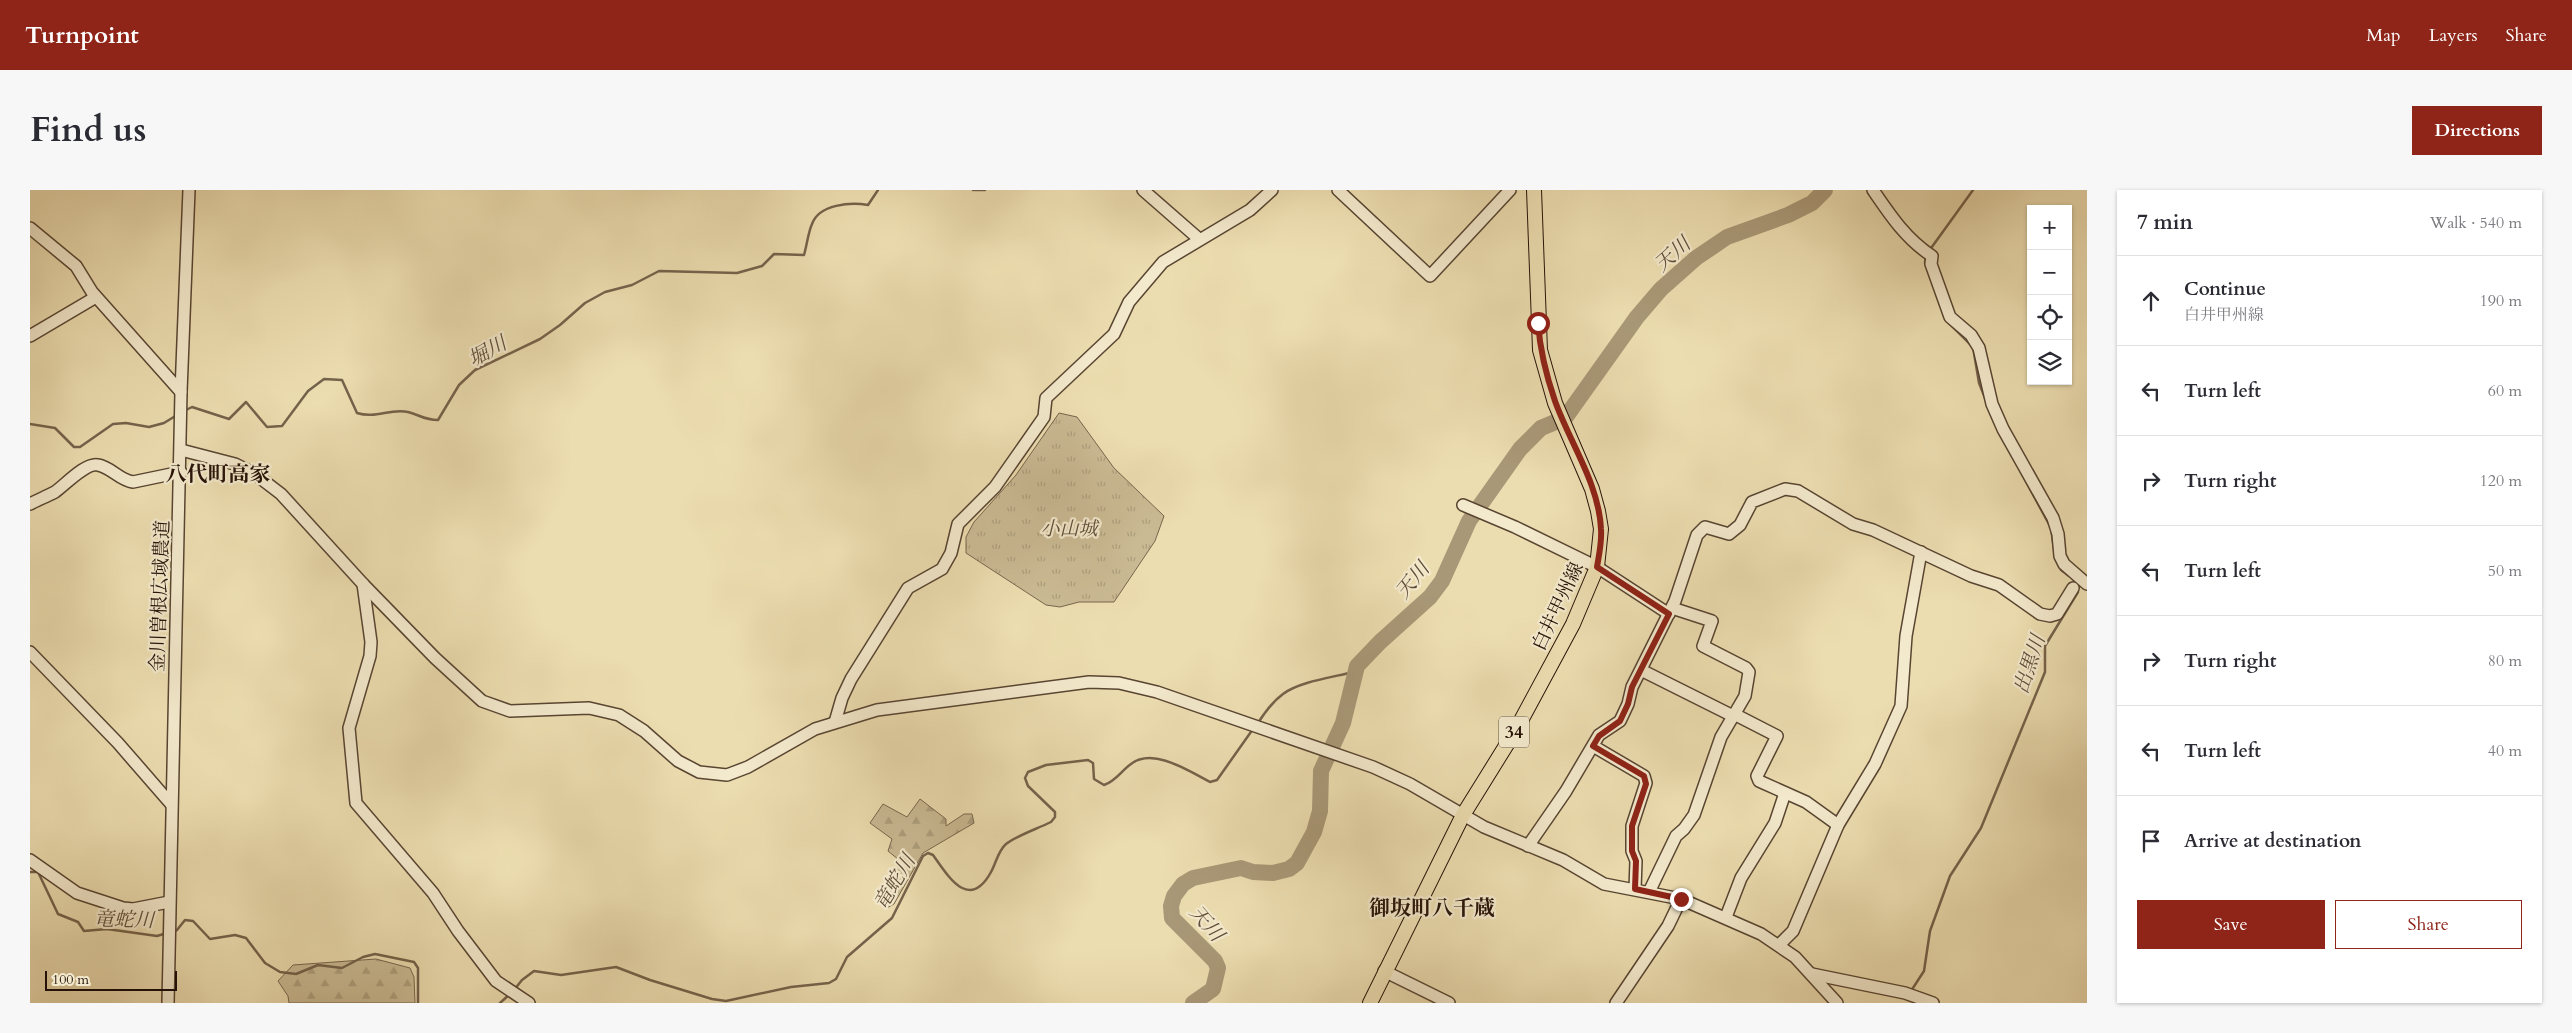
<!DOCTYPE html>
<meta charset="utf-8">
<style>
:root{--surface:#fff;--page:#f7f7f7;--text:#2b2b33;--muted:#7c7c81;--line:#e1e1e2;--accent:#8f2418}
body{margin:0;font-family:Cardo,"Noto Serif JP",serif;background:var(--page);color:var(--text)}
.controls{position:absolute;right:15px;top:15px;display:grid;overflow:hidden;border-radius:0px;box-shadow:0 1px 4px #0004}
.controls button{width:45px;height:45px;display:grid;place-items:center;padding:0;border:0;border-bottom:1px solid var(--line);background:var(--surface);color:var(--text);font:25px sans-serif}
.scale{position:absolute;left:15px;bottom:12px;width:132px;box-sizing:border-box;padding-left:5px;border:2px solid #261208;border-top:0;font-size:14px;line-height:18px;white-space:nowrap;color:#261208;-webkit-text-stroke:4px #f3e9cc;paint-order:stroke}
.stop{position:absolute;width:15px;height:15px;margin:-11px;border:4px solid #8f2418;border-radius:50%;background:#fff}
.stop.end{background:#8f2418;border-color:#fff;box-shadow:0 1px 5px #0008}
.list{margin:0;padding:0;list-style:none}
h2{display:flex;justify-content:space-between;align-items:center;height:65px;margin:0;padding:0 20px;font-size:21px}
h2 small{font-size:16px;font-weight:400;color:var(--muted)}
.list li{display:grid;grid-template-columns:32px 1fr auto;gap:15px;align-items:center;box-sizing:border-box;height:90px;padding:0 20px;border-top:1px solid var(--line)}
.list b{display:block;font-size:19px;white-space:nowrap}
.list p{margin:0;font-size:16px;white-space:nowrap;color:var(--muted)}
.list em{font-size:16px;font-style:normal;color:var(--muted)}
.actions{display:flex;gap:10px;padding:15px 20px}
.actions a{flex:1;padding:11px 0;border:1px solid var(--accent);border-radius:0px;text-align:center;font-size:18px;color:var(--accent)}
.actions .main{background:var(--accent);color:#fff}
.icon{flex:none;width:28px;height:28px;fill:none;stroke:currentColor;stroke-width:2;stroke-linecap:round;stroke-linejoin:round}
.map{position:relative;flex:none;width:2057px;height:813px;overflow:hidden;border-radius:0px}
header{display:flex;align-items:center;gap:30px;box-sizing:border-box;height:70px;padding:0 25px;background:var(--accent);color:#fff}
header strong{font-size:24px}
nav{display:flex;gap:28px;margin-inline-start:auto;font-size:18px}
.intro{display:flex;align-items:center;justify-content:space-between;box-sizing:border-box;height:120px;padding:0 30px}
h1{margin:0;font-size:35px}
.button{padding:12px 22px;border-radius:0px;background:var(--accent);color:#fff;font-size:18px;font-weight:700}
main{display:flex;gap:30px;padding:0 30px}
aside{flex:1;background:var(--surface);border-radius:0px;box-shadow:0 1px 4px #0004}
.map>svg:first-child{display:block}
.forest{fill:url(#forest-firs);stroke:#78664e}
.park{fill:url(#park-tufts);stroke:#78664e}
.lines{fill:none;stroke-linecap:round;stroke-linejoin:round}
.stream{stroke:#75624b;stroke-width:2.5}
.river{stroke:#a99877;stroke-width:16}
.minor-casing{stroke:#584532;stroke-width:14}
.major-casing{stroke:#261208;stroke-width:16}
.minor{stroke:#f3e9cc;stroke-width:11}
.major{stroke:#ecddb0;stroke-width:14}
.route{stroke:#8f2418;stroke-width:6}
.labels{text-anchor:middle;stroke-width:4.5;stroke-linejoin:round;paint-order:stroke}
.shield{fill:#f3e9cc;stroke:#645243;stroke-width:1}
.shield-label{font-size:18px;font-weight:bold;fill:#261208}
.park-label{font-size:19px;font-style:italic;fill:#5f4d39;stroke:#f3e9cc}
.street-label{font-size:19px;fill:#261208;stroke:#f3e9cc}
.water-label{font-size:20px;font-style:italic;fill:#614e3a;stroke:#f3e9cc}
.quarter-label{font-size:21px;font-weight:bold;fill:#261208;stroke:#f3e9cc}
</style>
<header>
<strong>Turnpoint</strong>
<nav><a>Map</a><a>Layers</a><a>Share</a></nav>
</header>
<div class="intro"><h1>Find us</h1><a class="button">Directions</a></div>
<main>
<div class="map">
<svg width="2057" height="813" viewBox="0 0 2057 813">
<defs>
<pattern id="forest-firs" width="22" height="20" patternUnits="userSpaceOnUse" patternTransform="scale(1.25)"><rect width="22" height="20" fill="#caba93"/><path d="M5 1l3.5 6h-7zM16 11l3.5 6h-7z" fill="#ad9f7d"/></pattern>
<pattern id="park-tufts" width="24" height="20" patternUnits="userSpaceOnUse" patternTransform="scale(1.25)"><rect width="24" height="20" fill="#caba93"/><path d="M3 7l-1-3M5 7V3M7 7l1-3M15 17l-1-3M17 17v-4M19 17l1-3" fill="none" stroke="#ad9f7d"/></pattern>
</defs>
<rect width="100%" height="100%" fill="#ecddb0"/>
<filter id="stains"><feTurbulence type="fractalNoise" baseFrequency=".004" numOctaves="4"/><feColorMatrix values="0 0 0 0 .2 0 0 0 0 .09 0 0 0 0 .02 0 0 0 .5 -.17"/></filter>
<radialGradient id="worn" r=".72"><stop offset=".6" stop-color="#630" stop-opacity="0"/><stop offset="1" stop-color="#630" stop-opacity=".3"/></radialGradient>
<!-- forest -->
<g class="forest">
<polygon points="890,609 916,629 916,636 934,624 942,624 944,633 893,663 864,714 855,719 869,670 858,661 862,649 840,633 853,614 877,627"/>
<polygon points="346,769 380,778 384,787 385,813 259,813 258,806 248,791 263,775"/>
</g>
<!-- park -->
<polygon class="park" points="1029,223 1047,227 1084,278 1134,326 1125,351 1084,412 1049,412 1030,417 1016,415 936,363 936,347 944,332 986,285"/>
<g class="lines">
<!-- stream -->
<g class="stream">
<polyline points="943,0 955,0"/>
<polyline points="1899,61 1943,0"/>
<polyline points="1896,65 1895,73 1916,130"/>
<polyline points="1920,134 1943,157 1949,193 1967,238"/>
<path d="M154,221L162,217L199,229L216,212L237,237L252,236L278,201L294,189L312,190L327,223C346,229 360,218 378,222C390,225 394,230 408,230L429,195L445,180L510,149L530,135L555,113L575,102L602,95L629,81L707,83L732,76L744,64L774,65C777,55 778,43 782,34C789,14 821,12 838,15L848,0"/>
<polyline points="0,234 25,238 44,257 50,257 83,234 96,233 119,237 134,233 147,225"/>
<polyline points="1985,271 2021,338 2024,359"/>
<polyline points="2025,367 2031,380 2039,386"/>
<path d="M1228,533C1235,522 1242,512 1253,504C1270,491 1306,487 1327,481"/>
<polyline points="0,682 8,682 28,724 48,732 54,741 77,739 127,746 137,743"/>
<polyline points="142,742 147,740 155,730 163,731 180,749 205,745 216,748 235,773 250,782 266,784 288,775 312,778 333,767 345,764 384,772 388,778 388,813"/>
<path d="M484,800L492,790L504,781L531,785L586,777L620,790L682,809L696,811L761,797L799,793L806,789L817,767L862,728L893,666L898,663L903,665C918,686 939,722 961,682C966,673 968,661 976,654C988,645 1007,639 1021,632L1025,627V622L998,596L995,588L998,582L1016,575L1058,570L1063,573L1064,589L1074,595C1086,591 1091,581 1101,574C1123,557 1159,581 1180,592L1187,590L1223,539"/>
<polyline points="1881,801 1894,781 1900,741 1920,686 1951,638 2015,482 2015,456 2048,402 2045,391"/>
<polyline points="470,813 480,804"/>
</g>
<!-- river -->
<polyline class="river" points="1163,813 1183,799 1188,778 1185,771 1142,728 1141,716 1144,706 1153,694 1163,688 1211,678 1223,682 1243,683 1259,679 1267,673 1284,642 1290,621 1291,581 1313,533 1327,476 1350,452 1400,407 1412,391 1439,331 1490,259 1511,238 1535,228 1607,127 1631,99 1666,68 1697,47 1758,25 1782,13 1795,0"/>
<defs>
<g id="minor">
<polyline points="1113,0 1169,49"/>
<polyline points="1308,0 1400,86 1480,0"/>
<path d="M1843,0C1860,25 1876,49 1902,66L1901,74L1920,127L1941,145L1949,158L1962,214L1973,239L2023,328L2028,344L2030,366L2034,374L2057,394"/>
<polyline points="0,38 46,76 62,102 151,202"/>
<polyline points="0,146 66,107"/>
<polyline points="151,260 205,274 225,284 251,304 333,394 405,468 452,511 480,521 559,518 589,525 614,541 648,571 669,582 697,585 718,577 785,539 847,520 1059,492 1089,493 1127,502 1343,577 1380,594 1454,637 1533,670 1574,694 1651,709 1731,744 1765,767 1807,813"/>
<path d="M0,314C8,310 17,306 25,302C35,295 56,272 68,275C81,277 89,290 103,292L151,282"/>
<polyline points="1433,315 1485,337 1567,377 1639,424"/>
<polyline points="333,394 341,452 340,466 319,538 326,613 403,703 428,741 466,791 499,813"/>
<polyline points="0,462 88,553 141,614"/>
<polyline points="1611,480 1703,526"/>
<polyline points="1704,524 1747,546 1727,586 1729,591 1776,612 1808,635"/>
<polyline points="805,532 812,508 821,489 878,398 912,379 921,363 928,334 965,297 1014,227 1016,208 1084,144 1099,112 1133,72 1220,20 1242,0"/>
<polyline points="1563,556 1614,586 1616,593 1602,636 1602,661 1606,671 1605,699"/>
<polyline points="1498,656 1536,601 1569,545 1590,531 1598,514 1602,497 1645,411 1667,345 1675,337 1699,344 1710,335 1722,312 1755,299 1768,301 1823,334 1843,340 1941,386 1969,395 2010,424 2020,426 2027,424 2043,398"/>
<polyline points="0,670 47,703 93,718 103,719 139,712"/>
<polyline points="1619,702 1646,646 1654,639 1664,625 1691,547 1715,506 1719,482 1716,478 1673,456 1682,431 1642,418"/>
<polyline points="1696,727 1711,688 1745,633 1755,603"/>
<polyline points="1749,755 1763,741 1808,635 1845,574 1871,516 1876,446 1891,362"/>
<polyline points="1354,781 1419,813"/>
<polyline points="1782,784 1875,803 1903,813"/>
<polyline points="138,813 151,202 159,0"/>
<polyline points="1586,813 1638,736 1651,709"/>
</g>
<polyline id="major" points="1340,813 1433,625 1487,538 1543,434 1567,377 1571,339 1568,321 1562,299 1525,213 1510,160 1504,0"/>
</defs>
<!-- minor casing -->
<use href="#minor" class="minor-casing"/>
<!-- major casing -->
<use href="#major" class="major-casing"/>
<!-- minor -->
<use href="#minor" class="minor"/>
<!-- major -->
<use href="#major" class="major"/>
</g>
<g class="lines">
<!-- route -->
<path class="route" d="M1508,133C1510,160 1516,185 1525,211C1540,253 1569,294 1571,339C1572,352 1569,365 1567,377L1639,424L1602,497L1598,514L1590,531L1569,546L1563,556L1614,586L1616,594L1602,636V661L1606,671L1605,699L1651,709"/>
</g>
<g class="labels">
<!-- shield labels -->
<rect class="shield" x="1469" y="526.5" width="30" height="31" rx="4"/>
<g class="shield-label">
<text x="1484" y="548">34</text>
</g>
<!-- park labels -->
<g class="park-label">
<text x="1039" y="345">小山城</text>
</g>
<!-- street labels -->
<g class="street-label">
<text transform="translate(129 406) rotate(-88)" y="7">金川曽根広域農道</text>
<text transform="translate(1527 416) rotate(-65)" y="7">白井甲州線</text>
</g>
<!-- water labels -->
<g class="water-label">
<text transform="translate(1642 64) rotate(-42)" y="7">天川</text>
<text transform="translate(457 161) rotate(-29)" y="7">堀川</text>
<text transform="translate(1382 390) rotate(-51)" y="7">天川</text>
<text transform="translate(1999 474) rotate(-72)" y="7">出黒川</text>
<text transform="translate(864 692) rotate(-59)" y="7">竜蛇川</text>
<text transform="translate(94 729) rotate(2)" y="7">竜蛇川</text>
<text transform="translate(1177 733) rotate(49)" y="7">天川</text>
</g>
<!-- quarter labels -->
<g class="quarter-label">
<text x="188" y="291">八代町高家</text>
<text x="1402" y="725">御坂町八千蔵</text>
</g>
</g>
<rect width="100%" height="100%" filter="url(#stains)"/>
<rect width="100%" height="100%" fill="url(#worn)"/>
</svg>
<div class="controls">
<button>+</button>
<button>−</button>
<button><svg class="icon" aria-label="locate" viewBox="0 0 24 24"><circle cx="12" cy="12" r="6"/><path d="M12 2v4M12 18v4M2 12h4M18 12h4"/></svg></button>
<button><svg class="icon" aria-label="layers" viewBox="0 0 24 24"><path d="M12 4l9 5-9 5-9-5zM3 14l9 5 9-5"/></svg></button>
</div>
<div class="scale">100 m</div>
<div class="stop" style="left:1508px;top:133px"></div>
<div class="stop end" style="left:1651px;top:709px"></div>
</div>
<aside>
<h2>7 min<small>Walk · 540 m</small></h2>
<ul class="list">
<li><svg class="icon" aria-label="ahead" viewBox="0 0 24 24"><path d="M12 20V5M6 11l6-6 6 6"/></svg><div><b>Continue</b><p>白井甲州線</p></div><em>190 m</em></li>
<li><svg class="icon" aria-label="left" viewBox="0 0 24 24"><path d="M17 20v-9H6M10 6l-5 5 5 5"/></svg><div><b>Turn left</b></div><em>60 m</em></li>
<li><svg class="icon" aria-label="right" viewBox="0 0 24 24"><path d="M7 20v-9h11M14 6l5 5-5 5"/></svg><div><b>Turn right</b></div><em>120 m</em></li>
<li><svg class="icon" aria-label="left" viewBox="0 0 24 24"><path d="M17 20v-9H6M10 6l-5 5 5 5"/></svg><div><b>Turn left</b></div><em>50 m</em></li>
<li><svg class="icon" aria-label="right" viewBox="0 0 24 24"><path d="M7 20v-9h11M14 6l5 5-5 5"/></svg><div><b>Turn right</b></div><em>80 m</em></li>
<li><svg class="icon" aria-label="left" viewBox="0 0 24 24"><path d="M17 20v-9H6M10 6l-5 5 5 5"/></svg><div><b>Turn left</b></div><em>40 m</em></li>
<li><svg class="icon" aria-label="arrive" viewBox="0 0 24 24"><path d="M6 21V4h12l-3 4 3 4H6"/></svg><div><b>Arrive at destination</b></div></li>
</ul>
<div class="actions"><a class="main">Save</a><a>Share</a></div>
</aside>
</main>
